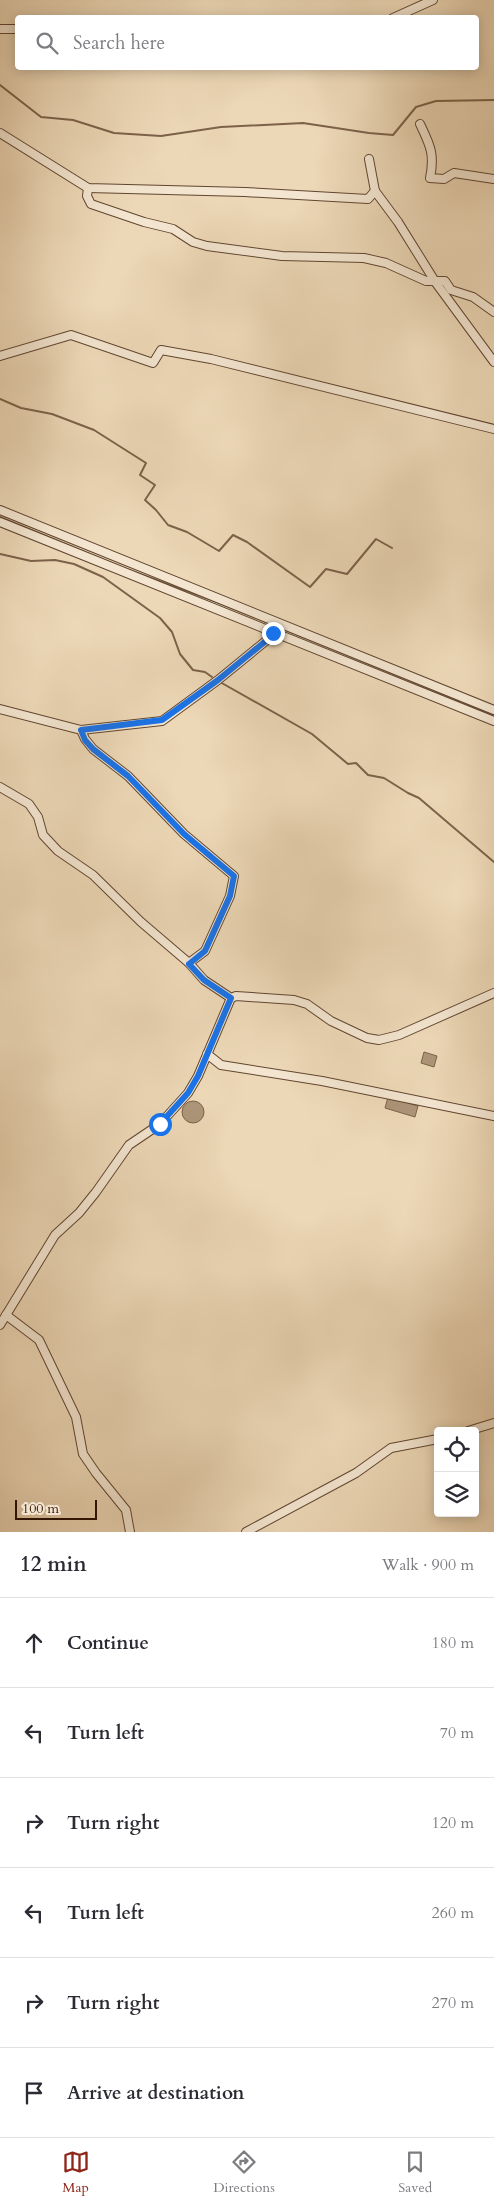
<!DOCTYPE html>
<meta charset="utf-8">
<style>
:root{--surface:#fff;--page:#f7f7f7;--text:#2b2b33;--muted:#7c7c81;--line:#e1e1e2;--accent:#8f2418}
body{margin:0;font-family:Cardo,serif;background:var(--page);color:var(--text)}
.controls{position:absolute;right:15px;bottom:15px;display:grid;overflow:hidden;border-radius:5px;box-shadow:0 2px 12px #0003}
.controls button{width:45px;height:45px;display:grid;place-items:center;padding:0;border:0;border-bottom:1px solid var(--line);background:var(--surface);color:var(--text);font:25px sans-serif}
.scale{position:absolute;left:15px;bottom:12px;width:82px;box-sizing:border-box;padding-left:5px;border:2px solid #331603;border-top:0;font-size:14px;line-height:18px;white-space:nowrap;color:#331603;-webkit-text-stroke:4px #f3e5d0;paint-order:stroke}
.stop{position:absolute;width:15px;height:15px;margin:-11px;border:4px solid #1a73e8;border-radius:50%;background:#fff}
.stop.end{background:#1a73e8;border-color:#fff;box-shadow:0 1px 5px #0008}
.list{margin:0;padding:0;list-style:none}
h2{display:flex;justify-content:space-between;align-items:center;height:65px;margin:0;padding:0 20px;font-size:21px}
h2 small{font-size:16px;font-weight:400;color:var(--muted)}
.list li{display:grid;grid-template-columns:32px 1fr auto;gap:15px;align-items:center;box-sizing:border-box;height:90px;padding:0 20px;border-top:1px solid var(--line)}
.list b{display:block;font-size:19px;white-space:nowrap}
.list em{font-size:16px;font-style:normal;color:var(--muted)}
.icon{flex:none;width:28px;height:28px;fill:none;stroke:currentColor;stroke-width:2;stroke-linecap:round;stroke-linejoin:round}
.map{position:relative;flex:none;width:494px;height:1532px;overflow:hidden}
.search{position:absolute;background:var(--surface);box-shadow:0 2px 12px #0003;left:15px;right:15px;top:15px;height:55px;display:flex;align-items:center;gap:12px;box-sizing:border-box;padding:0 18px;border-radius:5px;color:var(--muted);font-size:19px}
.sheet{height:605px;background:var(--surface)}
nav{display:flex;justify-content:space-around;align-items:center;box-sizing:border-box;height:70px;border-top:1px solid var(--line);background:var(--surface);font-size:14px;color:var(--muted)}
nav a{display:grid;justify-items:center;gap:2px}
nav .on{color:var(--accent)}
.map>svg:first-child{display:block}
.water{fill:#ad9579;stroke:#7c624a}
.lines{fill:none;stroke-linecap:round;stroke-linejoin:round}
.stream{stroke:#7c624a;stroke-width:2}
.minor-casing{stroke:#614630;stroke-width:10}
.minor{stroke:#f3e5d0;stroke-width:8}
.route{stroke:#1a73e8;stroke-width:6}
</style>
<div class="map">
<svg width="494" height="1532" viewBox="0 0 494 1532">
<rect width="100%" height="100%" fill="#ecd7b6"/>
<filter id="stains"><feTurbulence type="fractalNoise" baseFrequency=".004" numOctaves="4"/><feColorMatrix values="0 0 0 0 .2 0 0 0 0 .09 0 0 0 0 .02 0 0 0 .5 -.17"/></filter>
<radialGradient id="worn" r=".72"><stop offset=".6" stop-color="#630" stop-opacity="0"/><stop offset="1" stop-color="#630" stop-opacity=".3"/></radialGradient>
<!-- water -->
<g class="water">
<polygon points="424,1052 437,1056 434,1067 421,1063"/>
<polygon points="388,1097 418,1106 415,1117 385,1108"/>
<circle cx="193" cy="1112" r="11"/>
</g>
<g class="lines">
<!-- stream -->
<g class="stream">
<polyline points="0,85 41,117 73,120 114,133 161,136 221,127 303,123 369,133 393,135 416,107 436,101 494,100"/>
<polyline points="0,399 21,408 52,414 94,430 146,463 140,475 155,485 145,500 156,510 168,525 187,532 219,551 233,535 247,542 310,587 326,569 347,574 376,539 392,548"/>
<polyline points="0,517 121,567 214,601 494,715"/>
<polyline points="0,554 31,561 55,560 74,564 103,577 160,618 172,632 180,654 193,670 205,672 212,677"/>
<polyline points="220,682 312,734 348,764 356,763 368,775 384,778 408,793 419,798 494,862"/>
</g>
<defs>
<g id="minor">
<polyline points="393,18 433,0"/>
<polyline points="0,29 18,29"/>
<path d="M420,124C430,145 435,154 430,178L444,179L454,173L494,179"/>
<polyline points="0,133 88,188 245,192 368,199 375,191"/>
<polyline points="369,159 375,191 398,222 436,283 494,362"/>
<polyline points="88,188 87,196 91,204 144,222 173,229 193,242 207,246 282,256 364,258 386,263 426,281 445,281 451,290 473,297 494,312"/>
<polyline points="0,356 71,335 153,363 161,350 211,359 494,429"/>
<polyline points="0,510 494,710"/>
<polyline points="0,522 494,721"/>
<polyline points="0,709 81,730 162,721 218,680 267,640 273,633"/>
<polyline points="81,730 85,739 93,749 128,776 184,834 234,876 230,896 205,951 189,963"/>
<polyline points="0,787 29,804 38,817 43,835 58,851 93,875 141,922 189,963 204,980 231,998 236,996 294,1000 307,1004 331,1021 367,1038 379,1040 399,1035 494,993"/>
<polyline points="207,1054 221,1065 322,1081 494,1116"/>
<polyline points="6,1315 39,1340 76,1417 83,1454 96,1473 126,1510 130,1532"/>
<polyline points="0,1325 55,1235 79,1213 96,1192 129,1145 160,1124 188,1093 198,1076 231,998"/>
<polyline points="468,1431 494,1423"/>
<polyline points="246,1532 356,1473 391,1448 438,1439"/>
</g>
</defs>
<!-- minor casing -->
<use href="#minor" class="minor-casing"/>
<!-- minor -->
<use href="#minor" class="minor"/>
</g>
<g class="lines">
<!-- route -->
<polyline class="route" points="160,1124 188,1093 198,1076 231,998 204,980 189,964 205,951 230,896 234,876 184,834 128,776 93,749 85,740 81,730 162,720 218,680 267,640 273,633"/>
</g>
<rect width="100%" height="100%" filter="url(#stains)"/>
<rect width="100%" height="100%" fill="url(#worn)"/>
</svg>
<div class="controls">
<button><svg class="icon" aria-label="locate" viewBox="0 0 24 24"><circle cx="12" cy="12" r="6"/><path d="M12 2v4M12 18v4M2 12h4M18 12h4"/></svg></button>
<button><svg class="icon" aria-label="layers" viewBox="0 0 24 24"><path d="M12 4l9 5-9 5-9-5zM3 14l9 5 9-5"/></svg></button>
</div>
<div class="scale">100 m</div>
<div class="stop" style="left:160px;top:1124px"></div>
<div class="stop end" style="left:273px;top:633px"></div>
<div class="search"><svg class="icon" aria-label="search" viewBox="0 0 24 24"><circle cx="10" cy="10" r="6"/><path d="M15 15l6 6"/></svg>Search here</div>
</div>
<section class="sheet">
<h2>12 min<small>Walk · 900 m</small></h2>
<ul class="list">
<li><svg class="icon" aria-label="ahead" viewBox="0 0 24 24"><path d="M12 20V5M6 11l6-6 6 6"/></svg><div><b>Continue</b></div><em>180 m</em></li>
<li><svg class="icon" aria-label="left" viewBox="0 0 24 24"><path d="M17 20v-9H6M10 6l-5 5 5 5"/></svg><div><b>Turn left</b></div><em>70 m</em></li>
<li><svg class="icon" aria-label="right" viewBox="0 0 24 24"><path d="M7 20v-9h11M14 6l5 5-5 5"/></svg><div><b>Turn right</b></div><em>120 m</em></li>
<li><svg class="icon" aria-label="left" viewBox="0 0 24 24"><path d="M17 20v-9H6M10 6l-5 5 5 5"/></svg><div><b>Turn left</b></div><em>260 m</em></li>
<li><svg class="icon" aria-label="right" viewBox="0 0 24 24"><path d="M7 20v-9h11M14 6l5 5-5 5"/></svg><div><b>Turn right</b></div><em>270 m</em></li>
<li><svg class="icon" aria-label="arrive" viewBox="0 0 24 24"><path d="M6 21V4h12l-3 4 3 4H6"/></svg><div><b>Arrive at destination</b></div></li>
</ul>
</section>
<nav>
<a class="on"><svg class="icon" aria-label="map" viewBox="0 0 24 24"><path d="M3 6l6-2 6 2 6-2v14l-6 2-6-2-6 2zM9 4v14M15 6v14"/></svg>Map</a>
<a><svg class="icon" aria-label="directions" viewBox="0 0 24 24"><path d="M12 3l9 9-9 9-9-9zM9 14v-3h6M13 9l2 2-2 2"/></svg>Directions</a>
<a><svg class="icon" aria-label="saved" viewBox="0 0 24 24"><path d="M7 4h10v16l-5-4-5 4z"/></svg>Saved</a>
</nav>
